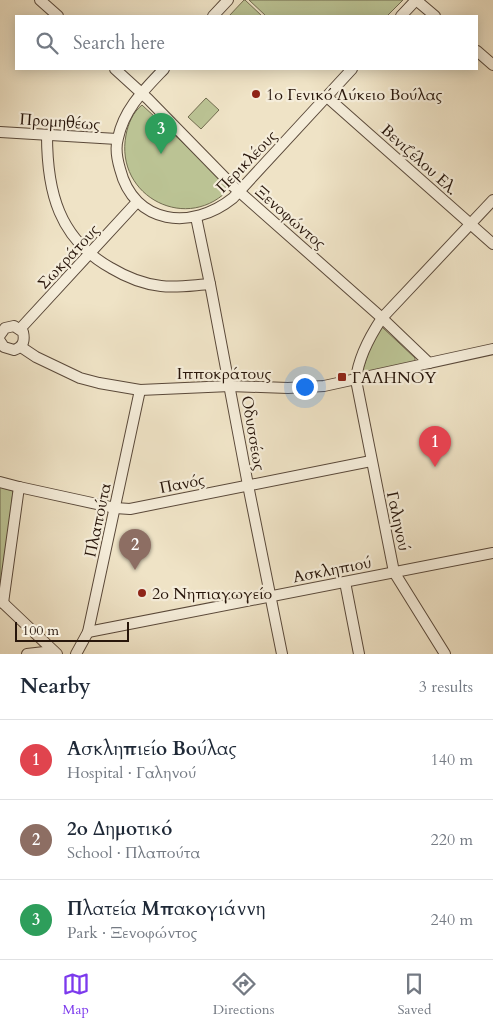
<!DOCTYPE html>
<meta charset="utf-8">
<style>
:root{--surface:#fff;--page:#f6f6f7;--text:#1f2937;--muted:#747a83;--line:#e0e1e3;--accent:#7c3aed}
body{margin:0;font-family:Cardo,serif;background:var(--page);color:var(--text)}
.scale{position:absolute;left:15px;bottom:12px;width:114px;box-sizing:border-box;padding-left:5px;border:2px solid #28160b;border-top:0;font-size:14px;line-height:18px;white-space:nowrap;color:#28160b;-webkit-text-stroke:4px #f5edda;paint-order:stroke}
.you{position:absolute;left:304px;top:386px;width:18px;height:18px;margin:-12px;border:4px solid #fff;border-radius:50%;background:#1a73e8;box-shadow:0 0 0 8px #1a73e833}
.badge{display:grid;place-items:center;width:32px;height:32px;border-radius:50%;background:var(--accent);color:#fff;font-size:16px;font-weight:700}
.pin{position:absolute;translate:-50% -41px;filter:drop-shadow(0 1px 2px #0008)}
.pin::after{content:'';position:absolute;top:26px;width:18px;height:15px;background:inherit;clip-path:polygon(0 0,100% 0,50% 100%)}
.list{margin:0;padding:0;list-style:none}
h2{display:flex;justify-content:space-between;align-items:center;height:65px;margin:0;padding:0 20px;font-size:21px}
h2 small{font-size:16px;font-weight:400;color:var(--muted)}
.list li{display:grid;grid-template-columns:32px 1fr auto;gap:15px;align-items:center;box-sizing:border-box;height:80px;padding:0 20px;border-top:1px solid var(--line)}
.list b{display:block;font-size:19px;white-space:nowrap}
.list p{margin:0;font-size:16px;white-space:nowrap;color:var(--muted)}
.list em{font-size:16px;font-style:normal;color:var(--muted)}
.icon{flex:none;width:28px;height:28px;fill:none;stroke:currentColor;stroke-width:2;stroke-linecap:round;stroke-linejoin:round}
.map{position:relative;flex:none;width:493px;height:654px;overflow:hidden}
.search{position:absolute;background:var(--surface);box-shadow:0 2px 12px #0003;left:15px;right:15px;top:15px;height:55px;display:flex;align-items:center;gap:12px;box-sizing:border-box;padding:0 18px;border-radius:0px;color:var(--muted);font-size:19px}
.sheet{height:305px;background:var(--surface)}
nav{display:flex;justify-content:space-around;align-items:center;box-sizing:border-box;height:70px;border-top:1px solid var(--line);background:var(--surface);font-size:14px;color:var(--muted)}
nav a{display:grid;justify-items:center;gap:2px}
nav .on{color:var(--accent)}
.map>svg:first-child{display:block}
.green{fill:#bbc394;stroke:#726c50}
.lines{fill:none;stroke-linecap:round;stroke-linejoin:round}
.minor-casing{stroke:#5a493a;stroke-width:12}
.minor{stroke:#f5edda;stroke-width:10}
.poi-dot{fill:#8f2418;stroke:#f5edda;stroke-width:2}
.labels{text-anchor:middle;stroke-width:4.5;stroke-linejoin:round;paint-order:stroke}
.poi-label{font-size:16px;fill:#28160b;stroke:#f5edda;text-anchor:start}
.street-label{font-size:16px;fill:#28160b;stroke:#f5edda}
</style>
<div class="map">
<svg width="493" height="654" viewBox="0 0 493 654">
<rect width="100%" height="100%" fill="#efe3c6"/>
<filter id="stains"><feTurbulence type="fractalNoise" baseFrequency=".004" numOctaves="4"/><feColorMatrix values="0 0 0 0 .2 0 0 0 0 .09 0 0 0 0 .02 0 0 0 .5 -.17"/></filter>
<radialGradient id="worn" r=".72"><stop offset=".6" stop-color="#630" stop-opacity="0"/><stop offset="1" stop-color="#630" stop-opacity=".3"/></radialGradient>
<!-- green -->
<g class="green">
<polygon points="244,0 245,0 262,16 229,16"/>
<polygon points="249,0 403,0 387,16 266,16"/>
<polygon points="206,98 219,110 201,129 188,117"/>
<path d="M142,105L231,187C189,235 114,197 126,135C128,124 133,112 142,105Z"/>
<path d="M382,327L415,358V362L363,375L362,372C367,357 372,339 382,327Z"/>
<polygon points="0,487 13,491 3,582 0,579"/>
</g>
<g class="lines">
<defs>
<g id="minor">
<polyline points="40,0 58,16"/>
<polyline points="416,0 435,16"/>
<polyline points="213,16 228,0"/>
<polyline points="401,16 416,0"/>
<polyline points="477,51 493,65"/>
<polyline points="115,69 148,99 234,187 382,318 429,363"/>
<path d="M164,69C144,90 124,109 118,138C115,148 117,159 120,169C134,225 192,231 233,198L352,69"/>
<polyline points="327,97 493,244"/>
<polyline points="0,132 117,139"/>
<path d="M47,135C47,192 59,239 111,268C126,277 143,284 161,286C177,288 194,285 210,284"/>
<polyline points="196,217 210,284 248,485 282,654"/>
<polyline points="20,329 137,202"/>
<path d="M0,335L5,328L14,326L23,332C25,341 23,347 14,350L4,347L0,341"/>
<polyline points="21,347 36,357 80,378 99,383 140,390 230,386 288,388 324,386 493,349"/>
<polyline points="0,482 19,487 115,508 130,509 371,461"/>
<polyline points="345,582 359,654"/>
<polyline points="0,600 57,654"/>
<polyline points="3,603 19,487"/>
<polyline points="88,632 493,553"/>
<polyline points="27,654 53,651"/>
<polyline points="76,654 88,632 140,390"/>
<path d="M445,654L394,572L356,380C358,358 370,336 382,318L493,200"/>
</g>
</defs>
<!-- minor casing -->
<use href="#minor" class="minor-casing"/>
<!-- minor -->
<use href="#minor" class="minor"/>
</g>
<!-- markers -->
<g class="poi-dot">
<circle cx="256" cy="94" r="5"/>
<rect x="337" y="372" width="10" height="10" rx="2.5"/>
<circle cx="142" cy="593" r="5"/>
</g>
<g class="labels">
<!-- poi labels -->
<g class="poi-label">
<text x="266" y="100">1ο Γενικό Λύκειο Βούλας</text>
<text x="352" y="383">ΓΑΛΗΝΟΥ</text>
<text x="152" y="599">2ο Νηπιαγωγείο</text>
</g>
<!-- street labels -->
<g class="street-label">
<text transform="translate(60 121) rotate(4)" y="6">Προμηθέως</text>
<text transform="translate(420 159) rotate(42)" y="6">Βενιζέλου Ελ.</text>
<text transform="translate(246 161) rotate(-46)" y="6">Περικλέους</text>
<text transform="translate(291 217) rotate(41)" y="6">Ξενοφώντος</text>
<text transform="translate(68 256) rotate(-47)" y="6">Σωκράτους</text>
<text x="224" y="379">Ιπποκράτους</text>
<text transform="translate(254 433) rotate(80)" y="6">Οδυσσέως</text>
<text transform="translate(182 483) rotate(-11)" y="6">Πανός</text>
<text transform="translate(97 520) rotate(-78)" y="6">Πλαπούτα</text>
<text transform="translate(399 521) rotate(78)" y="6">Γαληνού</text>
<text transform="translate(332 569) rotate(-11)" y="6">Ασκληπιού</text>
</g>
</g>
<rect width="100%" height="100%" filter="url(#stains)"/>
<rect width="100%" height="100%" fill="url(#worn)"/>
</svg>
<div class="scale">100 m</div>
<div class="you"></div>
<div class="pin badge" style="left:435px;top:467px;background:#e0444e">1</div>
<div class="pin badge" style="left:135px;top:570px;background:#8d6e63">2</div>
<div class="pin badge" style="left:161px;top:154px;background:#2e9e5b">3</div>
<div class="search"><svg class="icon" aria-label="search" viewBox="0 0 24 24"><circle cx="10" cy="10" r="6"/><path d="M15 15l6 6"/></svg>Search here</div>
</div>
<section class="sheet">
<h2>Nearby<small>3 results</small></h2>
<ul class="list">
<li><span class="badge" style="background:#e0444e">1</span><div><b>Ασκληπιείο Βούλας</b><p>Hospital · Γαληνού</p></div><em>140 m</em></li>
<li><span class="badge" style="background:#8d6e63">2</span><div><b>2ο Δημοτικό</b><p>School · Πλαπούτα</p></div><em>220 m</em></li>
<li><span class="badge" style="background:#2e9e5b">3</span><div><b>Πλατεία Μπακογιάννη</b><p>Park · Ξενοφώντος</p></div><em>240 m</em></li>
</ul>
</section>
<nav>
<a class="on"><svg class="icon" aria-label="map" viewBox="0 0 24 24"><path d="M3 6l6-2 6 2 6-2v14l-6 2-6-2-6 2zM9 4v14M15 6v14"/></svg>Map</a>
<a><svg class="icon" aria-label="directions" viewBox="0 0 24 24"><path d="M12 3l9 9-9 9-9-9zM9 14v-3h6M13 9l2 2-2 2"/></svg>Directions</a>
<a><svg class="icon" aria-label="saved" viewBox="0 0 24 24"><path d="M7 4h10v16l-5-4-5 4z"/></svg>Saved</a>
</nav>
